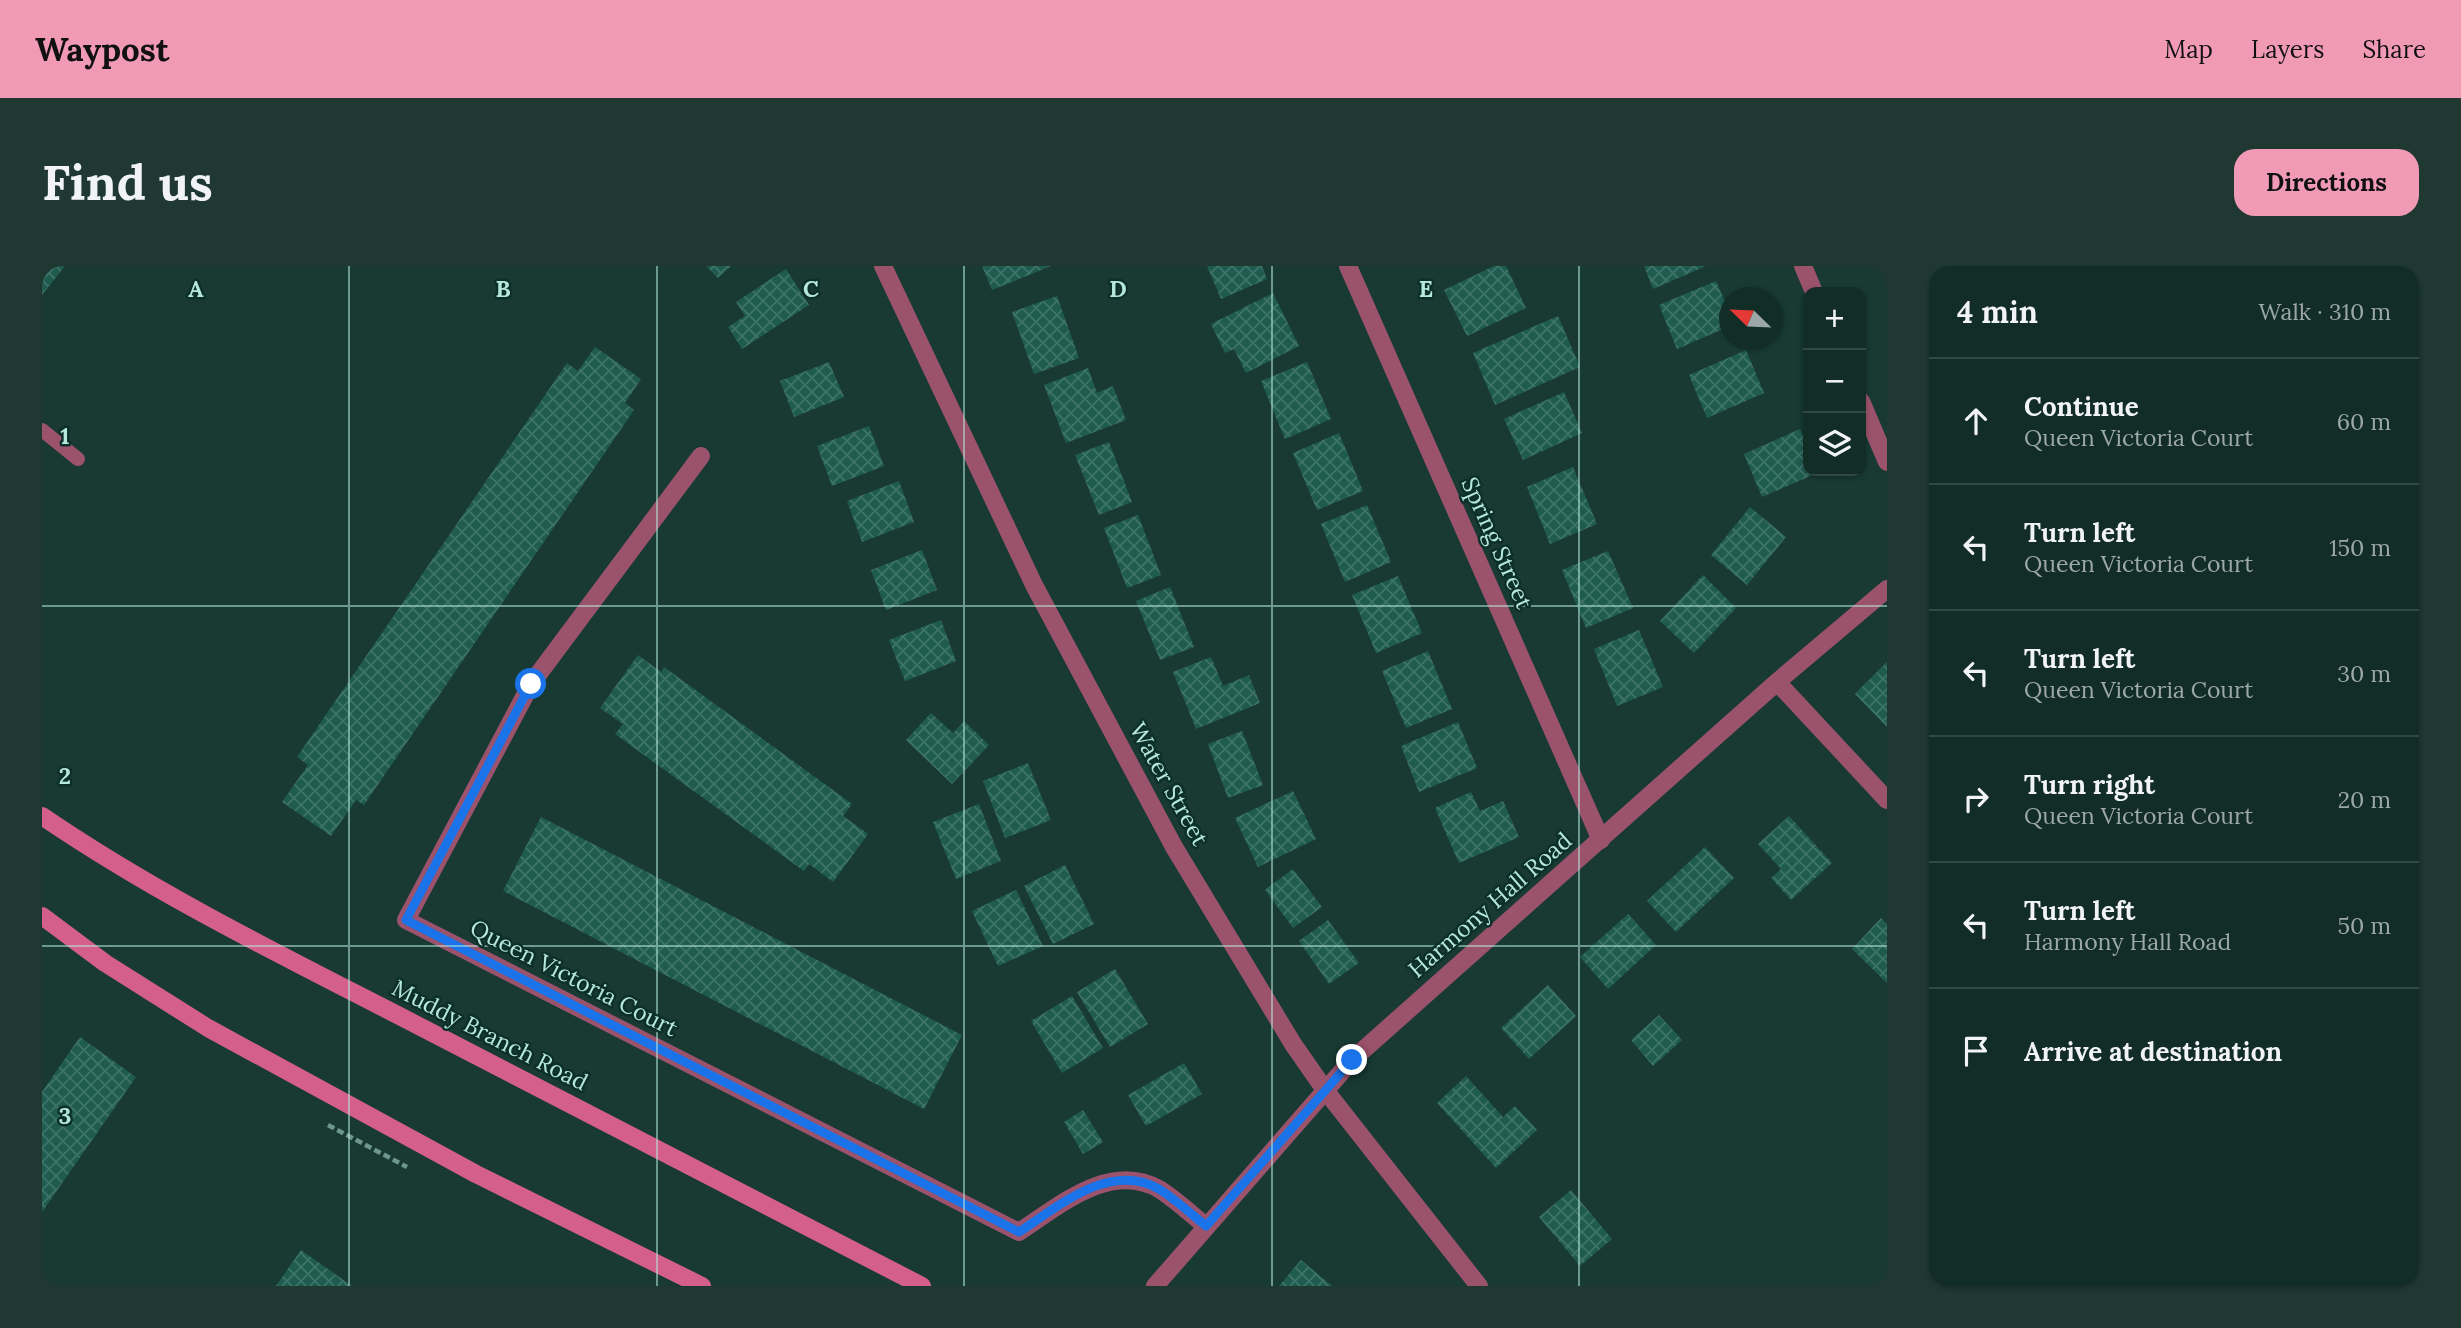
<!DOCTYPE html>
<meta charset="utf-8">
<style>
:root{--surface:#122c26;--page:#1f3832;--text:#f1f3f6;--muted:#9ca7a7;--line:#314843;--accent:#f09ab6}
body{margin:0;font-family:Lora,serif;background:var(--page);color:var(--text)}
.controls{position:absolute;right:21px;top:21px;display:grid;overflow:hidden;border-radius:14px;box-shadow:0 2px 5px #0004}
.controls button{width:63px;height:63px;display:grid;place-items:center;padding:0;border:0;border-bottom:2px solid var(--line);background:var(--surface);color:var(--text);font:35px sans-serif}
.compass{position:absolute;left:1677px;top:21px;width:63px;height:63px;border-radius:50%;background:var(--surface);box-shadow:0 2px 5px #0004;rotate:293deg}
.stop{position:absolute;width:21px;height:21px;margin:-16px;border:5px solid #1a73e8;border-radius:50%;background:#fff}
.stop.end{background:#1a73e8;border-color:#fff;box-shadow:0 2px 7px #0008}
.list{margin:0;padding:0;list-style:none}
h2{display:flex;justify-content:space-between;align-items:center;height:91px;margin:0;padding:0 28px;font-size:30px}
h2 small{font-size:23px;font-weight:400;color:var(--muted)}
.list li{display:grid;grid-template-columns:46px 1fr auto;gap:21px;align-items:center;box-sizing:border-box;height:126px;padding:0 28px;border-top:2px solid var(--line)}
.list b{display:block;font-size:26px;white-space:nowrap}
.list p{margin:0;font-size:23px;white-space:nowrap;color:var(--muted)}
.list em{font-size:23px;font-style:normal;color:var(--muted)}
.icon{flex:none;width:38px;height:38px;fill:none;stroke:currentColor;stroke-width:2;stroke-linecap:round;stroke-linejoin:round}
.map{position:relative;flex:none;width:1845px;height:1020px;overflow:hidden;border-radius:21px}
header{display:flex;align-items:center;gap:42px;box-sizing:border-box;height:98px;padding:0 35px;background:var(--accent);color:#111}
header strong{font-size:33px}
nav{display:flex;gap:38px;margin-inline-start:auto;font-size:24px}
.intro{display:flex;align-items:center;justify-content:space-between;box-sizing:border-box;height:168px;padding:0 42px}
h1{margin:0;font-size:49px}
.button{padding:18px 32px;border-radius:21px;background:var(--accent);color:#111;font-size:24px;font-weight:700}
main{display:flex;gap:42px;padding:0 42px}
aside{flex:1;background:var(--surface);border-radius:21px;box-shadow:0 2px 5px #0004}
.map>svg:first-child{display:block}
.building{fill:url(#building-cross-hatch)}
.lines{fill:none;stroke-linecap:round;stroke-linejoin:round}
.path{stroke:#6d978e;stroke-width:4.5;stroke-dasharray:7 3.5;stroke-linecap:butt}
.lane{stroke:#9b526b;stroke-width:14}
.street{stroke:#9b526b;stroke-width:18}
.secondary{stroke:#d35f8a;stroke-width:18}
.route{stroke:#1a73e8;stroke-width:9}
.grid{fill:none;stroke:#b6e7dc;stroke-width:2;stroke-opacity:0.55}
.labels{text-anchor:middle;stroke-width:5;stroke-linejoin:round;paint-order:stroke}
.street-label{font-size:23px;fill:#b6e7dc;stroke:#0c3029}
.grid-label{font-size:23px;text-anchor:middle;font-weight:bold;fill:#b6e7dc;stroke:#0c3029;stroke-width:5;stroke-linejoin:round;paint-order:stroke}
</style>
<header>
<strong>Waypost</strong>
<nav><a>Map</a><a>Layers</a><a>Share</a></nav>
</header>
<div class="intro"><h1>Find us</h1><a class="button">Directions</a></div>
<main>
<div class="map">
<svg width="1845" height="1020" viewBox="0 0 1845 1020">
<defs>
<pattern id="building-cross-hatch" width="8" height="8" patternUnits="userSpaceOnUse" patternTransform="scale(1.75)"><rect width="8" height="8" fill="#205b50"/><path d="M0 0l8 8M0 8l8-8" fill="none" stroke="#3e7369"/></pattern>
</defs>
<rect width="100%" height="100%" fill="#183a33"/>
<!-- building -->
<g class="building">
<polygon points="0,0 23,0 0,29"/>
<polygon points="664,0 689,0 676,12"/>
<polygon points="940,0 1009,0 950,24"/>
<polygon points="1165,0 1220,0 1225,13 1179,33"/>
<polygon points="1452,0 1464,0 1484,42 1425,70 1402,24"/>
<polygon points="1602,0 1664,0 1611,23"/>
<polygon points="744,3 767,39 700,83 686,61 703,50 694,36"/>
<polygon points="1674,15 1688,47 1688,60 1635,83 1617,39"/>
<polygon points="1231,27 1257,80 1204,107 1192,83 1183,87 1169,58"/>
<polygon points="1015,30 1037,92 992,108 970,46"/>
<polygon points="1516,50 1538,101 1453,139 1431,87"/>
<polygon points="553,81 599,113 583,137 592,144 322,539 314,534 289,570 240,536 266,499 255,491 525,97 536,105"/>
<polygon points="1704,84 1722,127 1665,152 1647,109"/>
<polygon points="787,96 802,131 752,151 738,115"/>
<polygon points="1265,96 1289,153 1243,173 1219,115"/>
<polygon points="1046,102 1055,127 1071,120 1084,154 1024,177 1002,119"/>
<polygon points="1522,126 1540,167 1481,194 1462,153"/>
<polygon points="827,160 842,200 790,220 775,180"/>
<polygon points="1758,163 1766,182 1766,205 1780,205 1720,231 1702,188"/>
<polygon points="1297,167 1321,225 1275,244 1251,187"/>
<polygon points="1067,176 1090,236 1057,249 1033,189"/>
<polygon points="1531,201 1555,258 1508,278 1485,221"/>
<polygon points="857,215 872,256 820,276 805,235"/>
<polygon points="1325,239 1349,296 1303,316 1279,258"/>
<polygon points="1708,241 1744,271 1705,319 1669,289"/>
<polygon points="1096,249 1119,309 1085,322 1062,262"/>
<polygon points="880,284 895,324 844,344 829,304"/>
<polygon points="1566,285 1591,342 1544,362 1520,304"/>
<polygon points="1661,309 1694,342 1652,387 1618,355"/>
<polygon points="1356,310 1380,367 1334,387 1310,329"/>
<polygon points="1128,321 1152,381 1118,394 1094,335"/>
<polygon points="899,354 914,395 863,415 847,374"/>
<polygon points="1597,364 1621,421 1575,440 1552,383"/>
<polygon points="1386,385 1410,443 1364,462 1340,405"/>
<polygon points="596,389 619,406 622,401 810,538 801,550 826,568 791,616 767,598 762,605 573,468 581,458 558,442"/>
<polygon points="1169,391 1181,420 1207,409 1218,437 1154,463 1131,406"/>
<polygon points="1845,396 1845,461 1813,428"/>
<polygon points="889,447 911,467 922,455 947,479 910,518 864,474"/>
<polygon points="1416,456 1435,502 1377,526 1359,480"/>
<polygon points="1200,465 1221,519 1186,532 1166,478"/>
<polygon points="986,497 1009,554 963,572 941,515"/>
<polygon points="1251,525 1274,573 1216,601 1193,552"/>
<polygon points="1429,526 1438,545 1461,535 1477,571 1417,597 1393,542"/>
<polygon points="937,538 959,595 914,613 891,556"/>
<polygon points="1747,550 1790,597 1749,634 1729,612 1739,603 1716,578"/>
<polygon points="499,551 920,769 882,843 461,625"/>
<polygon points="1663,581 1692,612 1634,666 1605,635"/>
<polygon points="1023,599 1052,658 1011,678 982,620"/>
<polygon points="1251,603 1280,641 1251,662 1223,624"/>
<polygon points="974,624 1001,680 956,700 930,645"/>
<polygon points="1586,648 1614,679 1566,723 1538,691"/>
<polygon points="1839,652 1845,658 1845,717 1810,683"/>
<polygon points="1286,654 1317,697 1287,718 1257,675"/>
<polygon points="1073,703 1106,758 1068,781 1035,726"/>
<polygon points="1506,719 1534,750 1487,793 1459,762"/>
<polygon points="1030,730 1061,782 1020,807 989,755"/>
<polygon points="1617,749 1640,774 1611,800 1589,774"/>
<polygon points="38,771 94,811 0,946 0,826"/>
<polygon points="1142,797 1160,828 1104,860 1086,829"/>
<polygon points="1424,810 1461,851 1473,840 1495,864 1454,902 1395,837"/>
<polygon points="1041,844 1061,876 1041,888 1022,856"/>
<polygon points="1529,924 1570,973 1538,1000 1497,951"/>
<polygon points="259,984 310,1020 234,1020"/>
<polygon points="1259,994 1290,1020 1237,1020"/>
</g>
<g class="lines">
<!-- path -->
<polyline class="path" points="286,859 365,901"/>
<!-- lane -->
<polyline class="lane" points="0,164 36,193"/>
<!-- street -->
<g class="street">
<polyline points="841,0 992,319 1132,581 1251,778 1283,824 1437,1020"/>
<polyline points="1306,0 1559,574"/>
<polyline points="1761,0 1772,26"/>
<polyline points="1819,135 1845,196"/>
<path d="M659,190L489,418L364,654L977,966C1017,940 1068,895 1117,923C1133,933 1149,948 1164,960"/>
<polyline points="1735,416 1845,534"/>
<polyline points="1113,1020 1310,794 1735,416 1845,323"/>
</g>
<!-- secondary -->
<g class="secondary">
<path d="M0,550C117,630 247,693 373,758C542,846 711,933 880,1020"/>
<polyline points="0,650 63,697 166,762 434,908 660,1020"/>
</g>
</g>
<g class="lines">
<!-- route -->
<path class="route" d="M489,418L364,654L977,966C1017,940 1068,895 1117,923C1133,933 1149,948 1164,960L1310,794"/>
</g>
<!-- grid -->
<path class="grid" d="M307,0V1020M615,0V1020M922,0V1020M1230,0V1020M1537,0V1020M0,340H1845M0,680H1845"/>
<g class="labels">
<!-- street labels -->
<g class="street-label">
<text transform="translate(1455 277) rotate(66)" y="8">Spring Street</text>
<text transform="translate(1127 518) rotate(61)" y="8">Water Street</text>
<text transform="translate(1448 639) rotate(-41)" y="8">Harmony Hall Road</text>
<text transform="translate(532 712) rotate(27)" y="8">Queen Victoria Court</text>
<text transform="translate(448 769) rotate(27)" y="8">Muddy Branch Road</text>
</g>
</g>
<g class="grid-label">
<text x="154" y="31">A</text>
<text x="461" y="31">B</text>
<text x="769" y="31">C</text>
<text x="1076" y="31">D</text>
<text x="1384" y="31">E</text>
<text x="23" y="178">1</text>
<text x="23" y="518">2</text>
<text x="23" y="858">3</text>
</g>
</svg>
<div class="controls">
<button>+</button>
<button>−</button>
<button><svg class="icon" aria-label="layers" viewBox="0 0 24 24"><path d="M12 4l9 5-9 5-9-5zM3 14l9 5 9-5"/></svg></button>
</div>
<svg class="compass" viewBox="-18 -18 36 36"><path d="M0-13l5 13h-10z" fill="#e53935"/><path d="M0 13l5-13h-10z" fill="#9ca7a7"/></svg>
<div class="stop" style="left:489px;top:418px"></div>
<div class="stop end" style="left:1310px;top:794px"></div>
</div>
<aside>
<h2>4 min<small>Walk · 310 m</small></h2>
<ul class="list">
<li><svg class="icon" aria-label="ahead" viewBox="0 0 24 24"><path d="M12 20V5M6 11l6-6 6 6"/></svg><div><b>Continue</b><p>Queen Victoria Court</p></div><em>60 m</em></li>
<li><svg class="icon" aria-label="left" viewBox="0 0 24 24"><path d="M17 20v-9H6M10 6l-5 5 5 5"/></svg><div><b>Turn left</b><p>Queen Victoria Court</p></div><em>150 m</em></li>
<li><svg class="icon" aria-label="left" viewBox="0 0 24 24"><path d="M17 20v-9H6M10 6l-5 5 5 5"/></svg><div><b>Turn left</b><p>Queen Victoria Court</p></div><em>30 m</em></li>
<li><svg class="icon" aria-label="right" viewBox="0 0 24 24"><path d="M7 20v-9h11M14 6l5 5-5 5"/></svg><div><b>Turn right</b><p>Queen Victoria Court</p></div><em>20 m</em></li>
<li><svg class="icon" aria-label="left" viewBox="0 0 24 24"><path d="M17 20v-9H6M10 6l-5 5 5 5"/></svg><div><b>Turn left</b><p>Harmony Hall Road</p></div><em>50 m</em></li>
<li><svg class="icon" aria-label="arrive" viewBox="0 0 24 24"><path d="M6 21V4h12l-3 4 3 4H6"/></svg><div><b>Arrive at destination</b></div></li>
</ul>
</aside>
</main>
